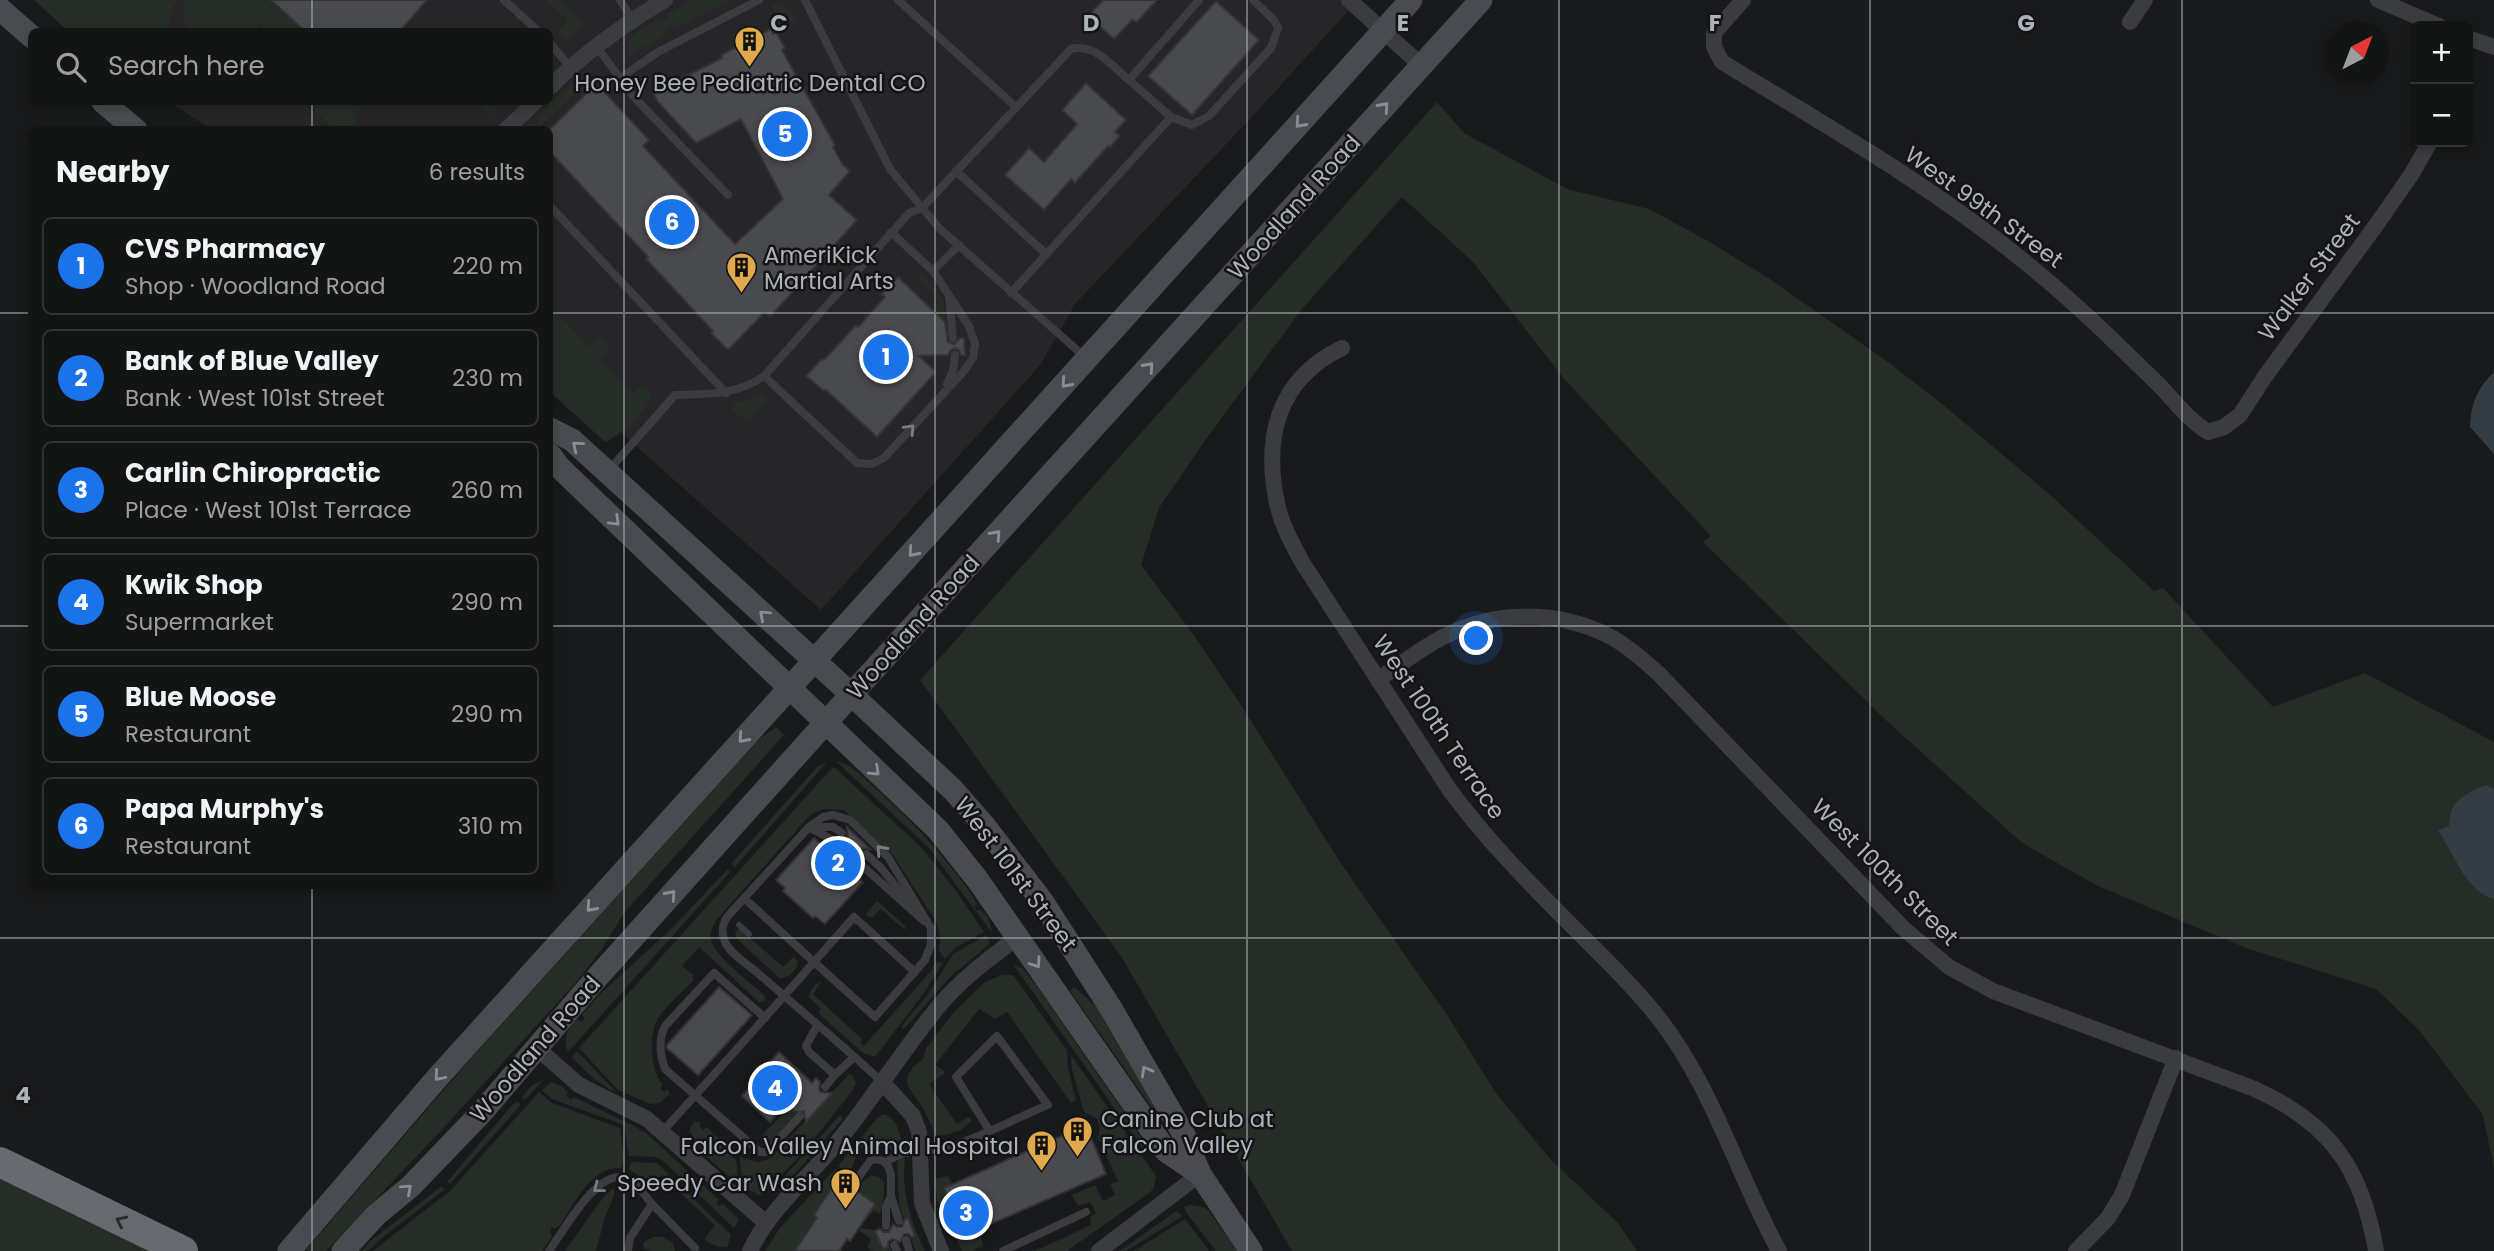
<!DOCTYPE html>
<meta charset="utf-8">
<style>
:root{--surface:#131414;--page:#1c1d1d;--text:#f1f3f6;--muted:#9d9ea0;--line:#323334;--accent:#1a73e8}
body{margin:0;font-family:Poppins,sans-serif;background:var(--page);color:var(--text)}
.controls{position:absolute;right:21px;top:21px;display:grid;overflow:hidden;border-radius:10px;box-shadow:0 4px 10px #0003}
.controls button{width:63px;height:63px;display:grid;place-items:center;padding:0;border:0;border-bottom:2px solid var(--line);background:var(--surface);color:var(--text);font:35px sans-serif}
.compass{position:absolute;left:2326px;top:21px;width:63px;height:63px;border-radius:50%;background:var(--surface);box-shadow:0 4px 10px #0003;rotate:42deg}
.you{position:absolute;left:1477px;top:639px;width:24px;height:24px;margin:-18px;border:5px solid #fff;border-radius:50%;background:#1a73e8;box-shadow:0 0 0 10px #1a73e833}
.badge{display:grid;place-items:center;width:46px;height:46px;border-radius:50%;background:var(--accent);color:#fff;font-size:23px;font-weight:700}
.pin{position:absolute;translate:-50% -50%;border:4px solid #fff;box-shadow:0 2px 7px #0006}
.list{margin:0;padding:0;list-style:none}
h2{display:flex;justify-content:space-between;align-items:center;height:91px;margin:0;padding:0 28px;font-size:30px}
h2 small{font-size:23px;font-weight:400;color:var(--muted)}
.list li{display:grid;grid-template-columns:46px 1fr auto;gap:21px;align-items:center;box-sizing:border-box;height:98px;margin:0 14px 14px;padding:0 14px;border:2px solid var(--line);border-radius:10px}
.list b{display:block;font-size:26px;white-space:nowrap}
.list p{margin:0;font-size:23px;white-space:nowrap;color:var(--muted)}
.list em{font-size:23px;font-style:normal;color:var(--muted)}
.icon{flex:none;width:38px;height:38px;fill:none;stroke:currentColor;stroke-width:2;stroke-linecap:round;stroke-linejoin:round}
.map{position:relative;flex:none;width:2494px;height:1251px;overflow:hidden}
.search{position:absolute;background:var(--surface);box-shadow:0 4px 10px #0003;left:28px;top:28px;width:525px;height:77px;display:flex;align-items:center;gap:18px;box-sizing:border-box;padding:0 24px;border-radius:10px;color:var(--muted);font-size:26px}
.panel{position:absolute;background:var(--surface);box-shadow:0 4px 10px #0003;left:28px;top:126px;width:525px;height:763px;border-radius:10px}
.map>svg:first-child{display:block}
.built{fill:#262628}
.green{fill:#262d26}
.water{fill:#343d43}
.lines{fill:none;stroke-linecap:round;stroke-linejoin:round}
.stream{stroke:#343d43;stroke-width:6}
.building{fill:#494a4e;stroke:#343437;stroke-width:2}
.lane{stroke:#3b3c40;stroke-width:8}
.street{stroke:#3b3c40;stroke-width:16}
.secondary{stroke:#494b50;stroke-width:23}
.highway{stroke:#676a70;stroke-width:30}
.oneway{stroke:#8a8d95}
.oneway2{stroke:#7a7c83}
.oneway3{stroke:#292a2c}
.grid{fill:none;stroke:#adb1ba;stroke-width:2;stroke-opacity:0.55}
.labels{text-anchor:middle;stroke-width:5;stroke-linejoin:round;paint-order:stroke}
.poi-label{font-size:23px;fill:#adb1ba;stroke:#141416;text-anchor:start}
.street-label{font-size:23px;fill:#adb1ba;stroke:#141416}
.grid-label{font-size:23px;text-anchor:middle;font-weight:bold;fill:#adb1ba;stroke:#141416;stroke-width:5;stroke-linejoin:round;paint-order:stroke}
</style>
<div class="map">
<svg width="2494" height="1251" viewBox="0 0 2494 1251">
<rect width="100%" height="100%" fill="#191a1b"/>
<!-- built -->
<polygon class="built" points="179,0 1358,0 1251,118 1075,304 1041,364 821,610 550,370 550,130 212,129 169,102 550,102 550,32 166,32 174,6"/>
<!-- green -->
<g class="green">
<polygon points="34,0 179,0 174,6 166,32 68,31"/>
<polygon points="185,0 271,0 306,31 265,31 261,22 254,30 249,31 188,31 183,15"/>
<polygon points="546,0 560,0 584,26 565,41 558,32 568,20"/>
<path d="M691,0H730L673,30L671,27L665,30L667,34L629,56C622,37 642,29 655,21L659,20L662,23L669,18L667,15Z"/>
<polygon points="782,4 793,13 796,20 783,29 771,5"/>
<polygon points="582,78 591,78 537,129 524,129 533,123 536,125 539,122 536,119 538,115 573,82"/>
<path d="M309,102H366L353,118L356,121L354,124L357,126L360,124L366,129C329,130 332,130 309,102Z"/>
<polygon points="475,102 502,102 490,115"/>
<polygon points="1437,102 1464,133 1567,189 1649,209 1708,241 1770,279 1888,362 1942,404 2047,492 2154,591 2163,588 2273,707 2365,673 2494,742 2494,1169 2483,1115 2419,1030 2376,989 2246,948 2172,917 2096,885 2022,843 1889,723 1703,542 1711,536 1565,380 1473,262 1402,197 1302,309 1206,439 1159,508 1141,565 1191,631 1241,705 1340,862 1447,1015 1496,1093 1551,1160 1618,1223 1637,1251 1292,1251 1121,956 920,680"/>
<polygon points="923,275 943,300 945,322 932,311 939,302 919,277"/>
<path d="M550,305L589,348L600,338L604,339L610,349L599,360L633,394L643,385L652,391C653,405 619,438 605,442L550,392Z"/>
<polygon points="762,395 767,398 766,402 748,421 732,410 734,403 751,400"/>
<polygon points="776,727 784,735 624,913 602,949 577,981 438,1134 326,1251 308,1251 306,1250 466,1064 757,741"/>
<path d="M836,761C852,764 864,779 876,789C913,822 944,855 972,895L977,904L974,906L977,911L980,909L989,919L992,933L928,847Z"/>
<polygon points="827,762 735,867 731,864 817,767"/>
<path d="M832,768H835L920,846L954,888L984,932L955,948L945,959L939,951L940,938L937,923L893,855L844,810L823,809L810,815L717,919C713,925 710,932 711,940C715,957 752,984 765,996V1001L759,1002L699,947L682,966L693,975V981C682,992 668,1004 659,1017C648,1033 650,1071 663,1085L660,1088L664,1092L667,1089L671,1096L668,1095L660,1103L650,1104L618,1090L579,1048Z"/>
<path d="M728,869L730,872L568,1052C563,1039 567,1027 578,1019L581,1022L585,1018L582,1015L600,994L668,932Z"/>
<polygon points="877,901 905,926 905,930 881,909 872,918 865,915"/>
<path d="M739,928L783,967L793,957L798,961C798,970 788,979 779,978L737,939L735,933Z"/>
<polygon points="986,935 990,943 986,947 952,975 904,1029 901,1027 928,994 953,954"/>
<path d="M936,962L943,963L924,993L875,1057L863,1053L818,1013L821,1009L809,997C809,990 816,983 822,981L813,994L863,1040L860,1042L864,1046L930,972Z"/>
<polygon points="1013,964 1022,968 1036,985 1150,1150 1146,1153"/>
<path d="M1002,975H1013L1067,1050L1068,1068L1076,1100L1071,1103L1007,1012L995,1019L979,1009L935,1065L944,1071V1074L929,1084L957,1124L968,1117L972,1120C964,1131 949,1135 936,1136L923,1108L907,1085V1077L913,1067L923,1059L926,1048L955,1011L985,982Z"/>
<polygon points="1074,987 1098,1008 1160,1109 1155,1112 1070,991"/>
<path d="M577,1051L617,1093C599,1085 586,1072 572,1057Z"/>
<polygon points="1071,1055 1156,1176 1154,1188 1149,1193 1067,1251 1035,1251 1091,1225 1090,1217 1096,1213 1090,1202 1078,1206 1072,1195 1095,1185 1103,1201 1115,1195 1110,1184 1118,1181 1098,1138 1100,1127 1097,1119 1084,1112 1072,1070"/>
<path d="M849,1074L852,1075L856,1083L853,1090L802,1154L763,1194L758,1195C740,1186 741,1175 740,1157L758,1162L770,1159Z"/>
<polygon points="543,1080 450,1184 447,1182 513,1104 518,1102 521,1105 525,1100 522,1097 532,1085"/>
<polygon points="552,1082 561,1086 568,1092 566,1095 571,1100 574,1097 634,1126 647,1134 719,1200 716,1203 719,1206 723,1204 739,1219 734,1228 661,1159 655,1157 629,1156 624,1125 552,1099 542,1090"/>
<path d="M539,1092L552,1103L620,1128L624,1159L621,1168C591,1166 574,1204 560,1225L555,1229L552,1227L550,1231L552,1237L542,1251H373L451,1190Z"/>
<polygon points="790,1107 797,1113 771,1142 766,1143 761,1136"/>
<path d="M884,1114C895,1117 898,1128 901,1138L898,1144L900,1148L894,1151C862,1137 860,1143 850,1174L838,1166L878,1117Z"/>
<polygon points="839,1116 843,1118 840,1122 793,1176 784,1183 781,1180"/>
<polygon points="694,1121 701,1123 699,1126 703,1130 706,1127 729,1147 708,1153 703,1150 689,1131"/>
<polygon points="726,1151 736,1160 740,1187 705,1155"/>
<path d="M899,1159H905C901,1193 911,1221 925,1251H916L910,1238L915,1235L908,1218L904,1220L899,1203L897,1164Z"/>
<polygon points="631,1162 657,1163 731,1235 727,1247 718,1247 706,1241 705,1238 715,1226 662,1175 650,1184 629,1169"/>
<polygon points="835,1169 842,1173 814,1215 817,1218 795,1251 765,1251 780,1228"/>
<polygon points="0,1170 164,1251 0,1251"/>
<polygon points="872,1175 879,1177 884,1182 884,1194 880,1214 874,1210 862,1225 876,1204 857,1191 864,1180"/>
<polygon points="948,1176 952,1183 944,1188 965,1235 972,1233 976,1240 981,1238 983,1246 972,1251 962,1251 937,1200 935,1179"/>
<polygon points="442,1186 445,1189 382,1238 368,1251 362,1251 370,1241"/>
<polygon points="614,1188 614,1196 605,1217 596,1251 565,1251 605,1195"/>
<polygon points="1190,1205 1203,1207 1209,1211 1237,1251 1216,1251 1186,1212 1184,1207"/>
<polygon points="1176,1211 1182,1216 1178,1219 1126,1251 1120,1251"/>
<polygon points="1185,1219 1209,1251 1134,1251"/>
<polygon points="861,1228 881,1231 879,1241 882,1249 889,1246 891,1251 873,1251 867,1247 871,1239 859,1231"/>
<polygon points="653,1237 663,1237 673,1243 675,1251 653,1251 644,1249 643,1243"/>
</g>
<!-- water -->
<g class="water">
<path d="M2494,372V454L2470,427C2470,405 2478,387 2494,372Z"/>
<path d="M2486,785L2494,789V899C2465,891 2455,854 2438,831L2449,826C2450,799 2464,795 2486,785Z"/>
</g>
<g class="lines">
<!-- stream -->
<polyline class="stream" points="739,925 749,934"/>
</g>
<!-- building -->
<g class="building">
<polygon points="271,0 427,0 399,32 306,32"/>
<polygon points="1103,0 1157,0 1137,22 1132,20 1114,39 1088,16"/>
<polygon points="1216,1 1259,40 1192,115 1148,76"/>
<polygon points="771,29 773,34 776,32 785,48 782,50 835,145 833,147 843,165 850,171 829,195 857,220 771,316 764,313 728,350 711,333 713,331 646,259 648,257 550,152 550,129 593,87 595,89 599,86 649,140 643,146 735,244 783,199 741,119 696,143 658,102 653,93 722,58 721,55"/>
<polygon points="1086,83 1126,120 1115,132 1120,136 1110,147 1108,146 1075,183 1071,179 1044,210 1005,175 1029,148 1044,162 1077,124 1062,110"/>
<polygon points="898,277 945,322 948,342 954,344 960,338 964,338 965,355 961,355 959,350 955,348 950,351 948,355 919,356 936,372 877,437 826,390 824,391 806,376 822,359 824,360 856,325 858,327 885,297 882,294"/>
<polygon points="847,827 870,849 863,848 860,856 855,856 852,860 852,865 857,870 854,874 863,882 825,924 815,916 813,918 783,891 785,888 776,880 814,838 823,846 826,844 838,847 841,839 848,836"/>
<polygon points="719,987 752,1015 698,1075 667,1048 667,1045"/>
<polygon points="779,1052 812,1083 816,1078 820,1082 819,1089 821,1092 832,1093 806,1122 804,1111 795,1112 786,1104 770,1122 742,1096"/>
<polygon points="1086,1125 1106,1174 965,1235 944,1188"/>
<polygon points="838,1179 846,1184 845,1190 848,1194 853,1194 857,1191 875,1204 850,1241 847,1239 839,1251 795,1251 817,1218 814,1215"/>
<polygon points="908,1218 915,1236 912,1237 908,1234 904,1234 900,1242 892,1239 888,1242 888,1247 883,1249 875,1231 880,1229 883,1232 889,1232 893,1224 897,1227 902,1227 905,1219"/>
</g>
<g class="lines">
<!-- lane -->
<g class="lane">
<polyline points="504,0 539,32"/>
<polyline points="620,0 633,20"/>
<polyline points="805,0 890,169 939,228 1085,357"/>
<polyline points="898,0 1016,107"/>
<polyline points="550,43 570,67"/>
<polyline points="597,47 633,96 728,195"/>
<polyline points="620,78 658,52 759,0"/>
<polyline points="1171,117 1192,125 1209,116 1271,48 1278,28 1274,20 1253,0"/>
<polyline points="956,171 1046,254"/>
<polyline points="550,206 726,393"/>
<polyline points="933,271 959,245"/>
<polyline points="1011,293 1171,117 1129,80"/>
<polyline points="949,296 953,338"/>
<polyline points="764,376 857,463 872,464 884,458 964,371 973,358 975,344 969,326 933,271 891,232"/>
<polyline points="947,384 953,371 955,355"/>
<path d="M609,470L675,395C707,394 737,395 764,376L909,213L922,208L1071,49C1095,43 1112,66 1129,80L1199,0"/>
<polyline points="809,827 833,827 842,833"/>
<polyline points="812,829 835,841"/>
<polyline points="866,854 881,868 913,907"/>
<polyline points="858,862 924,921"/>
<polyline points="744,898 814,962 854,917 915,972"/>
<path d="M765,1018L714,973L665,1026C658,1041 660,1054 665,1069L760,1152H767L800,1116"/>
<polyline points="817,1026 806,1046 809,1052 835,1075 853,1058"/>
<polyline points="825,1087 835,1075"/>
<path d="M662,1132C713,1076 764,1019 814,962L875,1017L925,960L931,944V928L888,857L850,820L833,815L823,817L809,827L727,917C722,925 721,932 725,942C730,954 750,966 760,975C801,1011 844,1046 883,1083"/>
<path d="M885,1163C904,1147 929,1153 952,1146C985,1135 1016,1118 1048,1105L997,1036L956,1077L989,1130"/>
<polyline points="851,1188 870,1161 876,1159 883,1161 888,1166 891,1175 891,1196 899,1221"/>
<polyline points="886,1226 886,1207 891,1196"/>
<polyline points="906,1240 909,1251"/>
<polyline points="894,1245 897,1251"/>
<path d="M549,1251C563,1232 597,1169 624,1178C636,1181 645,1196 652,1204"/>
<polyline points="628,1251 630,1238 652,1204 695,1248"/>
<polyline points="1003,1251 1086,1212"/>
</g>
<!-- street -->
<g class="street">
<polyline points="1349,0 1422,66"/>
<path d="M1743,0L1714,33V47L1722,62C1830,128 1941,191 2037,272C2080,307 2119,346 2158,384C2175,401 2188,420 2208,432L2224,427L2240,415L2266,375L2377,224L2411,175L2430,142"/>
<polyline points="2378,0 2439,26"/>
<polyline points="2130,22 2145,0"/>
<polyline points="2468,38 2494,47"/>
<path d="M550,87C584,53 623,25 665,0"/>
<polyline points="506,130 535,102"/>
<path d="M1342,348C1278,379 1263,437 1277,503C1281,524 1292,543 1302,562L1449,789C1490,845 1539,893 1588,942C1612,966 1636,989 1657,1016C1712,1085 1737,1174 1779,1251"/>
<path d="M1378,680C1399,665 1419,650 1441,638C1494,610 1557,609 1611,637C1628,646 1643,660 1658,673L1903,928L1949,967L1993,991L2252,1088C2330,1122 2362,1168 2376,1251"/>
<polyline points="537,1048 579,1085 647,1119 766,1223"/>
<polyline points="883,1083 913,1116 919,1132 922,1203 941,1251"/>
<path d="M750,1251C769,1210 808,1178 836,1144C872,1100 902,1051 938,1007C960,980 990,958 1018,937"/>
<polyline points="1099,1251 1200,1174"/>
<polyline points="2076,1251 2108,1218 2122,1195 2176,1058"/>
</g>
<!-- secondary -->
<g class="secondary">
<polyline points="0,9 32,37"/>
<polyline points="103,102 136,130"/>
<polyline points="550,429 572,440 852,695 953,790 983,824 1042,901 1112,1010 1184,1135 1200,1174 1251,1251"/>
<polyline points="550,455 559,467 938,830 977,879 1166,1151 1200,1174"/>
<polyline points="289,1251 438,1077 1411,0"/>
<polyline points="343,1251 376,1215 411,1186 482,1112 593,982 811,739 1481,0"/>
</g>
<!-- highway -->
<polyline class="highway" points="0,1162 183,1251"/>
</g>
<!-- one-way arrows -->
<defs><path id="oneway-chevron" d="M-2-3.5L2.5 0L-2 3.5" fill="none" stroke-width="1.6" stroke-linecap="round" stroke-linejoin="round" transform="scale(1.75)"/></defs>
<g class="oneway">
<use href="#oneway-chevron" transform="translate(1384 107) rotate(-48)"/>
<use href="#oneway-chevron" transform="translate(1300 123) rotate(132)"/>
<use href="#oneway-chevron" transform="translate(1149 367) rotate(-48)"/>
<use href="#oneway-chevron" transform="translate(1066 383) rotate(132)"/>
<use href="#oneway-chevron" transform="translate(577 446) rotate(-140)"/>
<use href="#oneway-chevron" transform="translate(615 521) rotate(44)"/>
<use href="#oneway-chevron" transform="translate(996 535) rotate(-48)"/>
<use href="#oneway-chevron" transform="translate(913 552) rotate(132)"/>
<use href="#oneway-chevron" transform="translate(764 615) rotate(-138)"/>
<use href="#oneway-chevron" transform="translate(743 738) rotate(132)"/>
<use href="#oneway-chevron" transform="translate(875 771) rotate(43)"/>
<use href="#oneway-chevron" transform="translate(671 895) rotate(-48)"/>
<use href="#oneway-chevron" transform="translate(591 907) rotate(132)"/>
<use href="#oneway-chevron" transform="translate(1036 963) rotate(55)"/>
<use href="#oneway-chevron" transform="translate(1146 1071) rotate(-119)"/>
<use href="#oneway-chevron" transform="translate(439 1076) rotate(131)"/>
<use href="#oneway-chevron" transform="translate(407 1189) rotate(-42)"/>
</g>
<g class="oneway2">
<use href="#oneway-chevron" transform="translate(910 429) rotate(-47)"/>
<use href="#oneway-chevron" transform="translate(881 850) rotate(-132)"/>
<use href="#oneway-chevron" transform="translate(598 1188) rotate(142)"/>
</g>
<use class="oneway3" href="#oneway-chevron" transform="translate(121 1221) rotate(-154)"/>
<!-- grid -->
<path class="grid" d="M312,0V32M624,0V1251M935,0V1251M1247,0V1251M1559,0V1251M1870,0V1251M2182,0V1251M312,102V130M0,313H32M550,313H2494M0,626H32M550,626H2494M312,886V1251M0,938H2494"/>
<!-- icons -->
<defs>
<symbol id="building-pin" viewBox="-11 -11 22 30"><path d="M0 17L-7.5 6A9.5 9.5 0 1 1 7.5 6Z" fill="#e0a94c" stroke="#141416"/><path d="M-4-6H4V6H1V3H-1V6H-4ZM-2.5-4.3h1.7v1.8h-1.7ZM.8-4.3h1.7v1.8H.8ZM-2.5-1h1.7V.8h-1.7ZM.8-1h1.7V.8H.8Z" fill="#111"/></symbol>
</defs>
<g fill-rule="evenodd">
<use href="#building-pin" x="732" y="24" width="35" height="47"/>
<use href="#building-pin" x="724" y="250" width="35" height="47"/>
<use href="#building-pin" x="1060" y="1114" width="35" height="47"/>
<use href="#building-pin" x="1024" y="1128" width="35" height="47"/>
<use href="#building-pin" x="828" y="1166" width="35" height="47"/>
</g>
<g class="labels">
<!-- poi labels -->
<g class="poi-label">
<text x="750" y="91" text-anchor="middle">Honey Bee Pediatric Dental CO</text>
<text x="764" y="263">AmeriKick<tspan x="764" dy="26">Martial Arts</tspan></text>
<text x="1101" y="1127">Canine Club at<tspan x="1101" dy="26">Falcon Valley</tspan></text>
<text x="1019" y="1154" text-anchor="end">Falcon Valley Animal Hospital</text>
<text x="822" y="1191" text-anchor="end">Speedy Car Wash</text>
</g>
<!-- street labels -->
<g class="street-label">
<text transform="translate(1294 207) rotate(-48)" y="8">Woodland Road</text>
<text transform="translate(1984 207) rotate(36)" y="8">West 99th Street</text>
<text transform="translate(2309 277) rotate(-53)" y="8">Walker Street</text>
<text transform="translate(913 627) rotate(-48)" y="8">Woodland Road</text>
<text transform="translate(1439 727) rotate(56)" y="8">West 100th Terrace</text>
<text transform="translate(1885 872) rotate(45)" y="8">West 100th Street</text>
<text transform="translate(1016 874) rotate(53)" y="8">West 101st Street</text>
<text transform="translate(535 1049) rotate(-49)" y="8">Woodland Road</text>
</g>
</g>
<g class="grid-label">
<text x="779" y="31">C</text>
<text x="1091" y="31">D</text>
<text x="1403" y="31">E</text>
<text x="1715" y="31">F</text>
<text x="2026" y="31">G</text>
<text x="23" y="1103">4</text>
</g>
</svg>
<div class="controls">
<button>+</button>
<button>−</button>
</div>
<svg class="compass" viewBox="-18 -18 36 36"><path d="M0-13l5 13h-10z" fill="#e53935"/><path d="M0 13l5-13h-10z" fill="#9d9ea0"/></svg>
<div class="you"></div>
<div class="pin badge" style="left:886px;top:357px">1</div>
<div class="pin badge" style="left:838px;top:863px">2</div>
<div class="pin badge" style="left:966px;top:1213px">3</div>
<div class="pin badge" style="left:775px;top:1088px">4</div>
<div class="pin badge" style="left:785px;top:134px">5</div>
<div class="pin badge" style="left:672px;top:222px">6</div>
<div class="search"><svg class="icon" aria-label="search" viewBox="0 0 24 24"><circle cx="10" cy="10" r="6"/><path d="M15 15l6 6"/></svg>Search here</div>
<section class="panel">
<h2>Nearby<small>6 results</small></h2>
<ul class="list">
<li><span class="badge">1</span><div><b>CVS Pharmacy</b><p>Shop · Woodland Road</p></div><em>220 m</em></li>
<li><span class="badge">2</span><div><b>Bank of Blue Valley</b><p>Bank · West 101st Street</p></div><em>230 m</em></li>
<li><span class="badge">3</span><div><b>Carlin Chiropractic</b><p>Place · West 101st Terrace</p></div><em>260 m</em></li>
<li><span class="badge">4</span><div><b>Kwik Shop</b><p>Supermarket</p></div><em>290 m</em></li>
<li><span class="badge">5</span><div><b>Blue Moose</b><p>Restaurant</p></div><em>290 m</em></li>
<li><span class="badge">6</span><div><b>Papa Murphy's</b><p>Restaurant</p></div><em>310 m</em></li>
</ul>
</section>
</div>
